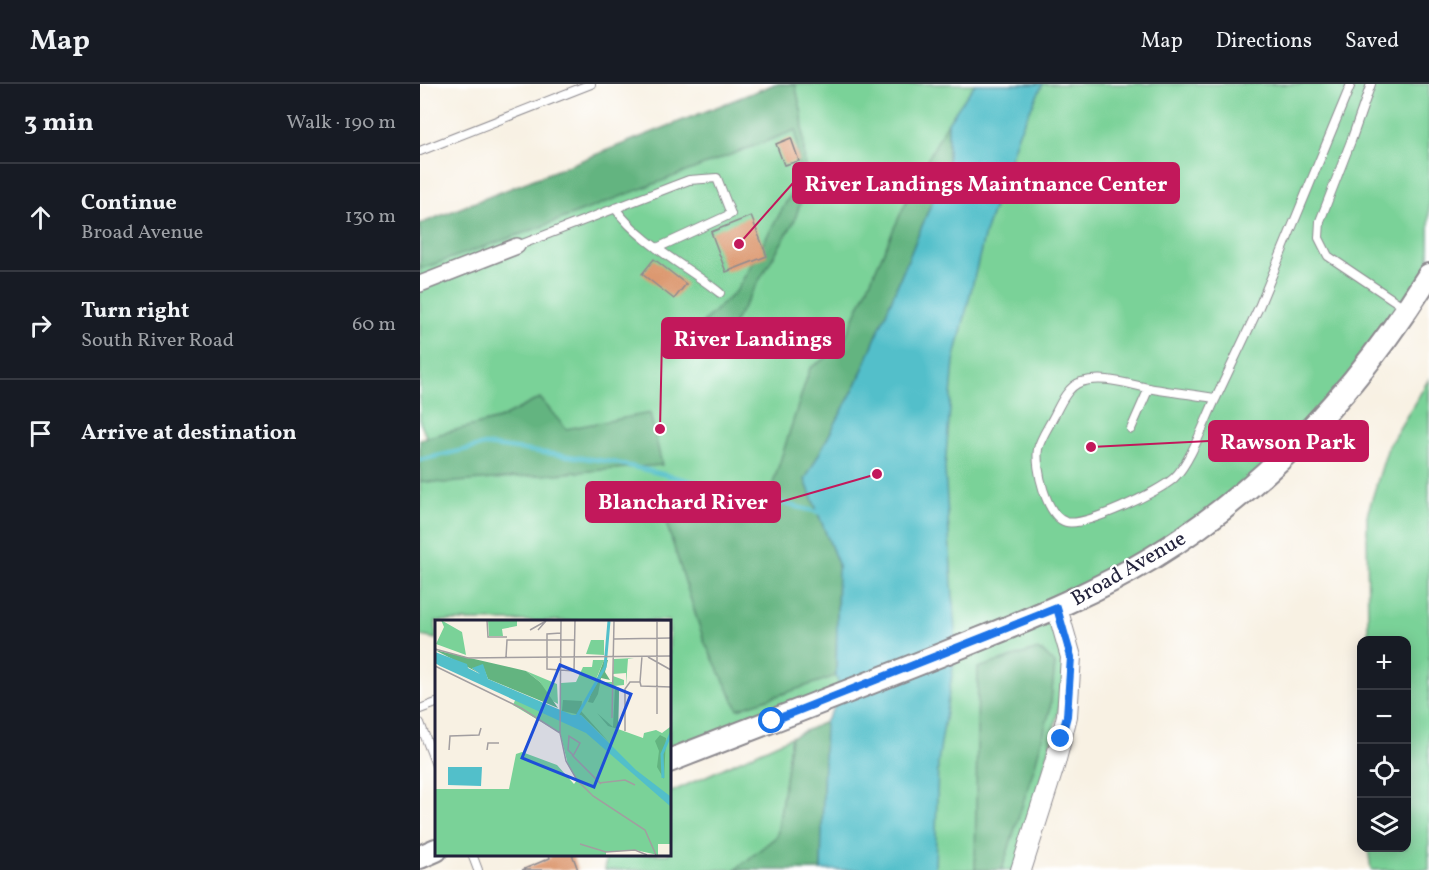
<!DOCTYPE html>
<meta charset="utf-8">
<style>
:root{--surface:#171b24;--page:#242831;--text:#f1f3f6;--muted:#9ea1a6;--line:#363941}
body{margin:0;font-family:Vollkorn,serif;background:var(--page);color:var(--text)}
.controls{position:absolute;right:18px;bottom:18px;display:grid;overflow:hidden;border-radius:12px;box-shadow:0 3px 15px #0003}
.controls button{width:54px;height:54px;display:grid;place-items:center;padding:0;border:0;border-bottom:2px solid var(--line);background:var(--surface);color:var(--text);font:30px sans-serif}
.stop{position:absolute;width:18px;height:18px;margin:-14px;border:4px solid #1a73e8;border-radius:50%;background:#fff}
.stop.end{background:#1a73e8;border-color:#fff;box-shadow:0 2px 6px #0008}
.list{margin:0;padding:0;list-style:none}
h2{display:flex;justify-content:space-between;align-items:center;height:78px;margin:0;padding:0 24px;font-size:26px}
h2 small{font-size:20px;font-weight:400;color:var(--muted)}
.list li{display:grid;grid-template-columns:39px 1fr auto;gap:18px;align-items:center;box-sizing:border-box;height:108px;padding:0 24px;border-top:2px solid var(--line)}
.list b{display:block;font-size:22px;white-space:nowrap}
.list p{margin:0;font-size:20px;white-space:nowrap;color:var(--muted)}
.list em{font-size:20px;font-style:normal;color:var(--muted)}
.icon{flex:none;width:33px;height:33px;fill:none;stroke:currentColor;stroke-width:2;stroke-linecap:round;stroke-linejoin:round}
.map{position:relative;flex:none;width:1009px;height:786px;overflow:hidden}
header{display:flex;align-items:center;gap:36px;box-sizing:border-box;height:84px;padding:0 30px;background:var(--surface);border-bottom:2px solid var(--line)}
header strong{font-size:28px}
nav{display:flex;gap:33px;margin-inline-start:auto;font-size:21px}
main{display:flex}
aside{flex:1;background:var(--surface)}
.map>svg:first-child{display:block}
.green{fill:#7ad298;stroke:#4e7a6a;stroke-width:1.5}
.forest{fill:#63b480;stroke:#426b5e;stroke-width:1.5}
.water{fill:#52bfca;stroke:#3a7082;stroke-width:1.5}
.lines{fill:none;stroke-linecap:round;stroke-linejoin:round}
.stream{stroke:#52bfca;stroke-width:4.5}
.building{fill:#dc986f}
.service-casing{stroke:#8d8a8f;stroke-width:10}
.minor-casing{stroke:#8d8a8f;stroke-width:18}
.tertiary-casing{stroke:#8d8a8f;stroke-width:22}
.secondary-casing{stroke:#8d8a8f;stroke-width:26}
.service{stroke:#fff;stroke-width:8}
.minor{stroke:#fff;stroke-width:15}
.tertiary{stroke:#fff;stroke-width:20}
.secondary{stroke:#fff;stroke-width:22}
.route{stroke:#1a73e8;stroke-width:8}
.labels{text-anchor:middle;stroke-width:4.5;stroke-linejoin:round;paint-order:stroke}
.street-label{font-size:21px;fill:#22223b;stroke:#fff}
.inset-river{fill:none;stroke:#52bfca;stroke-width:3}
.inset-road{fill:none;stroke:#a29ea0;stroke-width:1.5}
.view{fill:#1d4ed8;fill-opacity:0.15;stroke:#1d4ed8;stroke-width:3}
.inset-edge{fill:none;stroke:#22223b;stroke-width:3}
.leader{fill:none;stroke:#c2185b;stroke-width:2}
.callout-dot{fill:#c2185b;stroke:#fff;stroke-width:2}
.callout{fill:#c2185b;stroke:#c2185b;stroke-width:2}
.callout-label{font-size:22px;text-anchor:middle;font-weight:bold;fill:#fff}
</style>
<header>
<strong>Map</strong>
<nav><a>Map</a><a>Directions</a><a>Saved</a></nav>
</header>
<main>
<aside>
<h2>3 min<small>Walk · 190 m</small></h2>
<ul class="list">
<li><svg class="icon" aria-label="ahead" viewBox="0 0 24 24"><path d="M12 20V5M6 11l6-6 6 6"/></svg><div><b>Continue</b><p>Broad Avenue</p></div><em>130 m</em></li>
<li><svg class="icon" aria-label="right" viewBox="0 0 24 24"><path d="M7 20v-9h11M14 6l5 5-5 5"/></svg><div><b>Turn right</b><p>South River Road</p></div><em>60 m</em></li>
<li><svg class="icon" aria-label="arrive" viewBox="0 0 24 24"><path d="M6 21V4h12l-3 4 3 4H6"/></svg><div><b>Arrive at destination</b></div></li>
</ul>
</aside>
<div class="map">
<svg width="1009" height="786" viewBox="0 0 1009 786">
<rect width="100%" height="100%" fill="#fff"/>
<filter id="ink" filterUnits="userSpaceOnUse"><feTurbulence type="fractalNoise" baseFrequency=".0167" numOctaves="2"/><feDisplacementMap in="SourceGraphic" scale="12" xChannelSelector="R" yChannelSelector="G"/><feConvolveMatrix kernelMatrix="1 2 1 2 8 2 1 2 1" color-interpolation-filters="sRGB"/></filter>
<filter id="wash" filterUnits="userSpaceOnUse"><feTurbulence type="fractalNoise" baseFrequency=".008" numOctaves="4" result="noise"/><feDisplacementMap in="SourceGraphic" scale="24" xChannelSelector="R" yChannelSelector="G"/><feGaussianBlur stdDeviation="1.35" result="paint"/><feColorMatrix in="noise" values="0 0 0 0 0 0 0 0 0 0 0 0 0 0 0 0 0 1.4 0 .05"/><feComposite in="paint" operator="in"/></filter>
<g filter="url(#wash)">
<rect width="100%" height="100%" fill="#f8f1e3"/>
<!-- green -->
<g class="green">
<polygon points="355,0 1009,0 1009,190 907,328 803,425 637,524 651,573 601,786 455,786 456,597 249,677 249,537 16,537 16,555 0,552 0,397 25,398 0,338 0,140"/>
<polygon points="1009,295 1009,786 951,786 948,764 986,764 986,556 948,556 947,431 968,363"/>
<polygon points="371,653 357,753 315,786 185,786 186,770 249,770 249,709"/>
</g>
<!-- forest -->
<g class="forest">
<polygon points="355,0 375,0 382,30 386,102 374,138 305,254 283,238 317,206 379,95 376,46 118,144 0,185 0,140"/>
<polygon points="528,38 528,79 437,299 385,396 418,480 416,592 318,625 284,557 246,438 349,412 390,284 420,265 493,102"/>
<polygon points="120,314 146,345 230,329 242,381 25,399 0,397 0,355 79,335"/>
<polygon points="615,566 623,568 635,580 630,626 615,681 582,786 555,786 558,584"/>
<polygon points="405,638 401,786 315,786 357,752 371,653"/>
</g>
<!-- water -->
<polygon class="water" points="555,0 623,0 599,48 565,149 534,277 525,384 536,565 518,678 515,786 401,786 405,638 422,610 416,592 418,480 385,396 437,299 528,79 528,38"/>
<g class="lines">
<!-- stream -->
<polyline class="stream" points="0,376 65,361 193,378 402,429"/>
</g>
<g id="blocks">
<!-- building -->
<g class="building">
<polygon points="371,54 379,77 364,81 356,60"/>
<polygon points="331,132 347,172 306,188 291,148"/>
<polygon points="234,175 266,200 254,215 222,190"/>
<polygon points="129,770 152,770 158,786 102,786 130,774"/>
</g>
</g>
</g>
<g filter="url(#ink)">
<use href="#blocks" fill-opacity="0" stroke="#8d8a8f" stroke-width="1.5"/>
<g class="lines">
<defs>
<g id="service">
<polyline points="951,0 931,57 900,137 899,154 908,172 984,223"/>
<polyline points="0,67 171,0"/>
<path d="M195,124C221,160 265,181 300,209"/>
<polyline points="97,162 269,96 297,94 311,130 237,164"/>
<path d="M796,314C774,311 751,308 728,304C707,300 683,291 661,298C648,302 640,320 634,332C629,342 620,355 618,365C615,383 626,432 646,438C665,443 739,408 754,394C771,378 785,336 796,314L839,223L931,0"/>
<polyline points="711,345 729,304"/>
<polyline points="0,625 16,619"/>
<polyline points="0,639 16,681"/>
<polyline points="52,770 58,786"/>
</g>
<polyline id="minor" points="0,200 97,162"/>
<polyline id="tertiary" points="601,786 635,679 647,632 651,573 637,524"/>
<g id="secondary">
<path d="M249,677C353,636 457,597 560,555C620,531 677,507 732,474C847,404 938,304 1009,191"/>
<polyline points="0,773 16,766"/>
</g>
</defs>
<!-- service casing -->
<use href="#service" class="service-casing"/>
<!-- minor casing -->
<use href="#minor" class="minor-casing"/>
<!-- tertiary casing -->
<use href="#tertiary" class="tertiary-casing"/>
<!-- secondary casing -->
<use href="#secondary" class="secondary-casing"/>
<!-- service -->
<use href="#service" class="service"/>
<!-- minor -->
<use href="#minor" class="minor"/>
<!-- tertiary -->
<use href="#tertiary" class="tertiary"/>
<!-- secondary -->
<use href="#secondary" class="secondary"/>
</g>
</g>
<g class="lines" filter="url(#ink)">
<!-- route -->
<polyline class="route" points="352,637 637,524 651,573 647,632 641,655"/>
</g>
<g class="labels">
<!-- street labels -->
<g class="street-label">
<text transform="translate(708 484) rotate(-30)" y="7">Broad Avenue</text>
</g>
</g>
<!-- overview -->
<g transform="translate(15 536)">
<rect width="236" height="236" fill="#f8f1e3"/>
<path d="M6,0L27,12L31,35L1,24L9,7ZM53,0H82V6L67,9L68,16H54ZM156,20H169V35L151,34ZM199,38L193,39L191,65V53L178,54L179,39ZM158,40H169L160,62H178V56L189,60V65L179,66L184,68L183,109L208,118L209,113L221,110L227,113L235,107V224H223V235L200,230L171,232V235H0V169H74L81,134L87,132L122,145L139,164L142,160L133,145L125,113L78,85L82,76L125,94L126,63L141,62L148,47H157ZM91,51L122,64L123,84L114,79L105,62Z" fill="#7ad298"/>
<path d="M0,30L91,51L105,62L123,88L53,59L49,49L37,48L46,54ZM169,40H173L170,52L175,60L166,58L163,74L158,83L153,82ZM180,67L184,68L183,109L173,106L162,93L178,107ZM128,80L147,81L146,91L173,121L146,95L127,91ZM225,115L231,118L229,159L222,147L224,131L220,121Z" fill="#63b480"/>
<path d="M0,32L32,44L33,48L45,54L37,48L48,44L53,59L137,95H146L201,150L235,176V186L151,113L5,46L0,43ZM47,147L46,166L13,165V147Z" fill="#52bfca"/>
<path class="inset-river" d="M142,96L170,47L174,1M228,158L227,134L236,113"/>
<path class="inset-road" d="M52,0L53,17H72M122,0L236,1M126,0L125,113L131,141L142,160L158,176L210,210L221,235M222,0V94M95,10L111,1L103,10M126,13L112,14V49L139,51L140,0M179,19L236,18M0,29L33,38L236,36M71,37L72,20H140M213,37L236,50M0,46L86,88L125,113M205,62L206,66L236,67M177,98L179,1M190,111V69L195,62H205L207,36M14,130L15,116L44,115L46,108M52,130L53,123H64M138,136L145,123L134,116L133,130L137,134L138,136L166,164M164,163L190,160L200,165M145,224L171,232L200,230L212,235"/>
<path class="view" d="M125,45L196,74L159,167L87,138Z"/>
<rect width="236" height="236" class="inset-edge"/>
</g>
<!-- callouts -->
<path class="leader" d="M319 160L373 99M240 345L242 254M671 363L789 357M457 390L360 418"/>
<g class="callout-dot">
<circle cx="319" cy="160" r="6"/>
<circle cx="240" cy="345" r="6"/>
<circle cx="671" cy="363" r="6"/>
<circle cx="457" cy="390" r="6"/>
</g>
<g class="callout">
<rect x="373" y="79" width="386" height="40" rx="6"/>
<rect x="242" y="234" width="182" height="40" rx="6"/>
<rect x="789" y="337" width="159" height="40" rx="6"/>
<rect x="166" y="398" width="194" height="40" rx="6"/>
</g>
<g class="callout-label">
<text x="566" y="107">River Landings Maintnance Center</text>
<text x="333" y="262">River Landings</text>
<text x="868" y="365">Rawson Park</text>
<text x="263" y="425">Blanchard River</text>
</g>
</svg>
<div class="controls">
<button>+</button>
<button>−</button>
<button><svg class="icon" aria-label="locate" viewBox="0 0 24 24"><circle cx="12" cy="12" r="6"/><path d="M12 2v4M12 18v4M2 12h4M18 12h4"/></svg></button>
<button><svg class="icon" aria-label="layers" viewBox="0 0 24 24"><path d="M12 4l9 5-9 5-9-5zM3 14l9 5 9-5"/></svg></button>
</div>
<div class="stop" style="left:352px;top:637px"></div>
<div class="stop end" style="left:641px;top:655px"></div>
</div>
</main>
